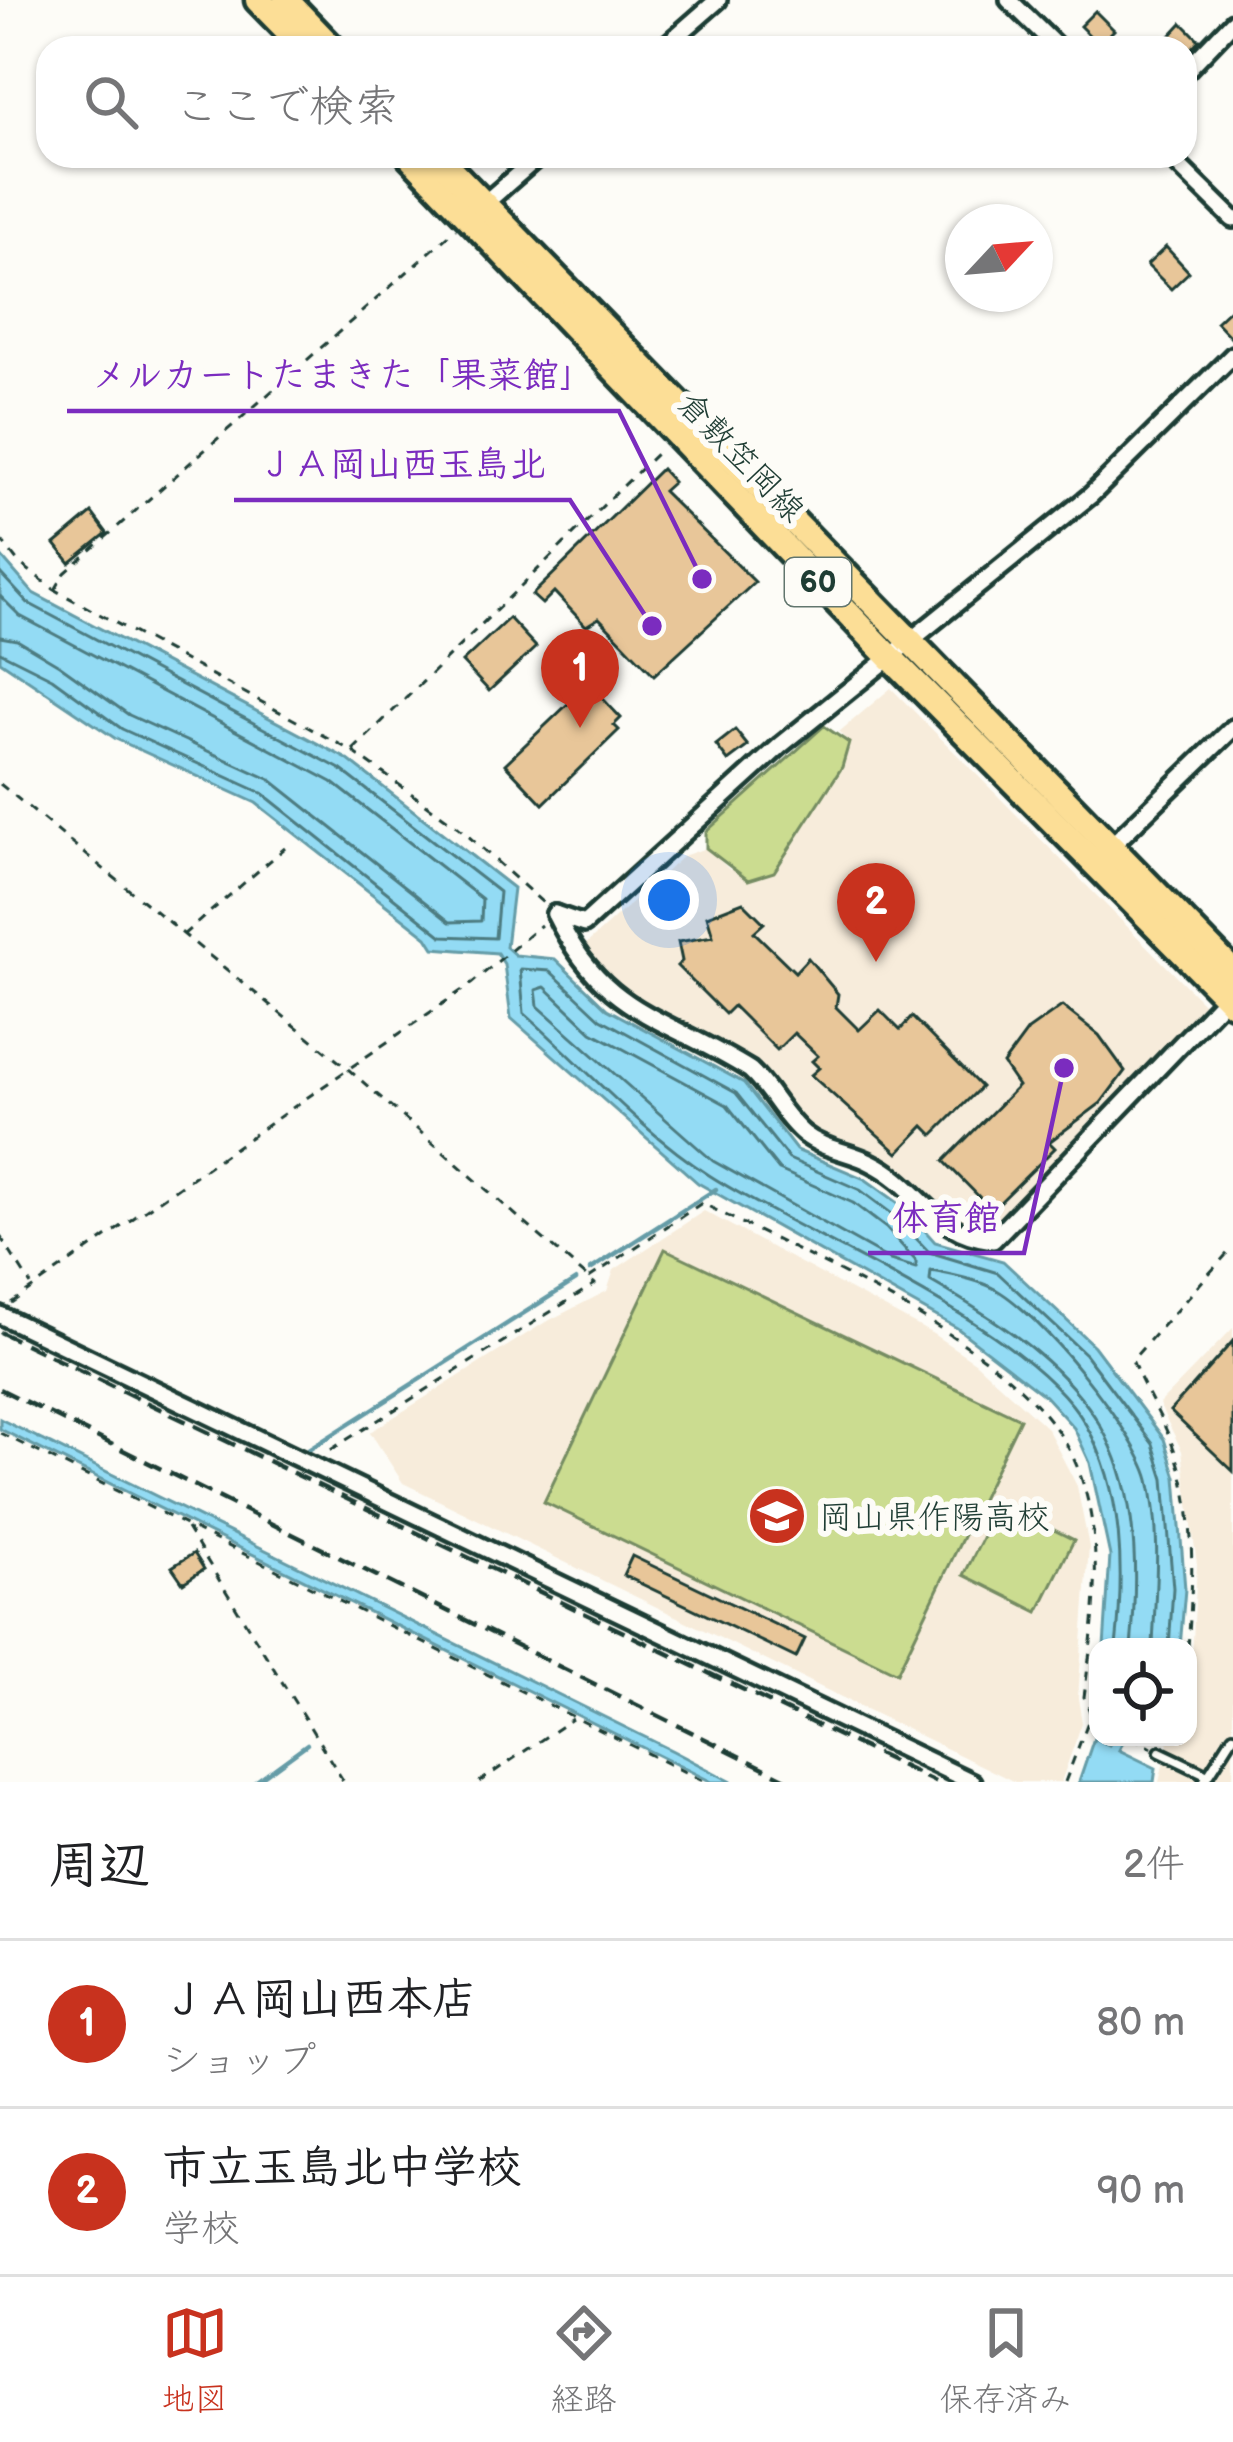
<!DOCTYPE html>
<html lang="ja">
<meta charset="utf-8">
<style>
:root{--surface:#fff;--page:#f2f2f2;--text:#202124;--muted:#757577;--line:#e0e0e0;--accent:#c8321e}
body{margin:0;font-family:"Balsamiq Sans","Klee One",sans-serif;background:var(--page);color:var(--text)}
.controls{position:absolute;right:36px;bottom:36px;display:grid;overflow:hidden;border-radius:24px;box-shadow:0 3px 9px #0004}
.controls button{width:108px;height:108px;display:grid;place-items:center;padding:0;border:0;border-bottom:3px solid var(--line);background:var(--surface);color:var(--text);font:60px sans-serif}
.compass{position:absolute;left:945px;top:204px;width:108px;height:108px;border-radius:50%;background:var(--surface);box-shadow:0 3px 9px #0004;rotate:64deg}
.you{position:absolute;left:669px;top:900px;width:42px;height:42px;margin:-30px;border:9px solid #fff;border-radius:50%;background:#1a73e8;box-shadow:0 0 0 18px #1a73e833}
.badge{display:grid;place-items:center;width:78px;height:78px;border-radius:50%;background:var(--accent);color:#fff;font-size:39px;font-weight:700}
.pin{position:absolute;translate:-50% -99px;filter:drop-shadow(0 3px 6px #0008)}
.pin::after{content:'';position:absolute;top:63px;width:42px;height:36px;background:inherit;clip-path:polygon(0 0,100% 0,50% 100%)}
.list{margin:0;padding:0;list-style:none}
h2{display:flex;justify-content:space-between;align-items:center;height:156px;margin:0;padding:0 48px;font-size:51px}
h2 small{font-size:39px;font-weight:400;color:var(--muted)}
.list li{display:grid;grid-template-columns:78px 1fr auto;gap:36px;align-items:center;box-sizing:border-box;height:168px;padding:0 48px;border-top:3px solid var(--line)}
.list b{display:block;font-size:45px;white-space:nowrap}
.list p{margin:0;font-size:39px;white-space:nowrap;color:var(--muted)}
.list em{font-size:39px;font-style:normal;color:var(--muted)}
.icon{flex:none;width:66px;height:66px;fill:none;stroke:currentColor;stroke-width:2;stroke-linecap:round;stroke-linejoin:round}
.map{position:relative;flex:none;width:1233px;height:1782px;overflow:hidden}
.search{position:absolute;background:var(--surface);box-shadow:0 3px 9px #0004;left:36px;right:36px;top:36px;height:132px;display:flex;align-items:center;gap:30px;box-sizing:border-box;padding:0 42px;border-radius:36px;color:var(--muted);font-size:45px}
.sheet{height:492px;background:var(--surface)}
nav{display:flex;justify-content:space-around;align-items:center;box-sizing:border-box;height:168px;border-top:3px solid var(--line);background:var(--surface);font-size:33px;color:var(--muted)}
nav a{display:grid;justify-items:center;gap:6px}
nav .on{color:var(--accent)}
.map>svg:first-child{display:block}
.built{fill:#f7ecdb}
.green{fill:#cbdc90;stroke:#758c62;stroke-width:3}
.water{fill:#93dbf4;stroke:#659ca7;stroke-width:3}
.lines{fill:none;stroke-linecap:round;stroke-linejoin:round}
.shore{stroke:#4d7c81;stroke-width:3}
.stream{stroke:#659ca7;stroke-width:4.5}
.building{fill:#e8c699;stroke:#1f3d34;stroke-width:3}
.lane-casing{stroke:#1f3d34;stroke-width:16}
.street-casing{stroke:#1f3d34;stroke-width:24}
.primary-casing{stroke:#1f3d34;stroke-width:33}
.path{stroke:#1f3d34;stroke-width:3;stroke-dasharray:9 9;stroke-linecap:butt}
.lane{stroke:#fdfcf7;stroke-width:8}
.street{stroke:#fdfcf7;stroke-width:15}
.primary{stroke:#fcde96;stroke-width:24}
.rail{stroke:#1f3d34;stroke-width:4.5;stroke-dasharray:18 9;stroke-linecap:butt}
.labels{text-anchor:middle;stroke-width:12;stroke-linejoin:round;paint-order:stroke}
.shield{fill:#fdfcf7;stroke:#62766e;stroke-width:3}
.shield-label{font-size:30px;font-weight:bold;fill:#1f3d34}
.street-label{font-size:33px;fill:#1f3d34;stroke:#fdfcf7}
.poi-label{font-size:33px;fill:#1f3d34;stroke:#fdfcf7;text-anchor:start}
.leader{fill:none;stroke:#7b2cbf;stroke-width:4.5}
.callout-dot{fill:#7b2cbf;stroke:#fdfcf7;stroke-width:4.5}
.callout-label{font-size:36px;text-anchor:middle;font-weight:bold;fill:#7b2cbf;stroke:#fdfcf7;stroke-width:12;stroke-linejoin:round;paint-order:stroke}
</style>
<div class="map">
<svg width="1233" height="1782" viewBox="0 0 1233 1782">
<rect width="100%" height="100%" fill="#fdfcf7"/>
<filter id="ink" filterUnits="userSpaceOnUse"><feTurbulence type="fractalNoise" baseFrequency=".00833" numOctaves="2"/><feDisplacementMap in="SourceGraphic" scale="24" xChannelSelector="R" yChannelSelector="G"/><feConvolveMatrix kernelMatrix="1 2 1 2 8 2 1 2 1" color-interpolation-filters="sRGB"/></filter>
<g filter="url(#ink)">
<!-- built -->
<g class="built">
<polygon points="891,688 1206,1006 994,1231 969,1231 939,1212 912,1181 865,1152 816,1135 750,1059 674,1022 592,966 583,947 683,856 706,848 730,870 811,810 842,767 849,743 839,732"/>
<polygon points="704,1211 933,1334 975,1362 1047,1428 1077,1486 1089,1547 1078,1698 1082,1723 1061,1782 1015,1782 403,1483 370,1432 544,1323 607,1291 614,1270"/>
<polygon points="1233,1328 1233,1782 1159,1782 1170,1737 1188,1737 1197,1564 1182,1451 1159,1404"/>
</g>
<!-- green -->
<g class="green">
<polygon points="824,726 849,743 842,767 774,872 748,880 706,848 706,832"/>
<polygon points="665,1249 1020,1419 897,1673 544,1502"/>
<polygon points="1000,1503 1074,1540 1038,1612 964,1575"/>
</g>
<!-- water -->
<g class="water">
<polygon points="0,555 33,593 347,759 513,888 506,947 515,955 555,959 607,1009 744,1083 796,1150 865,1179 904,1207 935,1242 1003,1261 1094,1346 1164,1439 1176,1477 1185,1589 1180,1647 1104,1647 1110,1556 1090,1463 1074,1428 1045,1396 957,1328 698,1183 511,1018 504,964 497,953 434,948 427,937 256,803 116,739 0,661"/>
<polygon points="0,1419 673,1751 732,1782 712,1782 0,1429"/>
<polygon points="1114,1737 1126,1737 1119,1750 1156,1768 1154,1782 1079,1782 1094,1738 1109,1745"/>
</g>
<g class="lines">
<!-- shore -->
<g class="shore">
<polyline points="0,573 28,603 340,769 499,892 495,938 442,936 262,793 122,729 52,678 0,652"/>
<polyline points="0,596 20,616 332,782 482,899 481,921 450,922 271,780 129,715 59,665 17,640 0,637"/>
<polygon points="545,987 592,1032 727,1105 779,1170 853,1203 886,1228 916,1261 916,1268 890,1260 713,1161 538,1006 536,990"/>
<path d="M1116,1647C1124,1574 1124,1491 1086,1425C1028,1324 809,1240 709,1175C642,1132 584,1066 524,1013L520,969L550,971L601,1019L736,1093L789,1159L860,1190L896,1217L929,1252L998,1273L1085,1354L1153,1444L1164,1479L1173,1588L1169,1647"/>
<path d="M1131,1647C1150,1450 1098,1377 930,1281L931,1271C948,1274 978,1280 993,1288C1038,1310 1137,1433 1149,1480C1162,1535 1155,1591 1153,1647"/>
</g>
<!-- stream -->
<g class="stream">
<polyline points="590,1270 716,1189"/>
<polyline points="302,1454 576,1280"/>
<polyline points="255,1782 307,1744"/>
</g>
</g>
<!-- building -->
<g class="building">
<polygon points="1095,11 1114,30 1099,45 1080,26"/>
<polygon points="1182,23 1199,40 1185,55 1185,48 1167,39"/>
<polygon points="1166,247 1189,272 1171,289 1147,265"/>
<polygon points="1233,306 1233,340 1216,322"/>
<polygon points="661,469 673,482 663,491 755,582 654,675 599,618 586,626 554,592 542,604 532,595"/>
<polygon points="92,513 107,533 70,563 55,544"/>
<polygon points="509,618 536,647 489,691 462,662"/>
<polygon points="589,684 621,718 614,725 619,730 543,804 505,764"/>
<polygon points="735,730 748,746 728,761 716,745"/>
<polygon points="743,902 764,923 754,932 795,972 808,958 838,994 836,1007 859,1030 880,1010 900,1030 912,1017 981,1087 933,1135 924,1126 898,1153 811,1075 819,1068 812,1061 818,1056 794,1033 777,1050 733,1006 725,1014 677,966 682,961 678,942 713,936 707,916"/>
<polygon points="1062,1006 1099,1035 1125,1071 1101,1103 1049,1142 1055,1148 992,1210 944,1161 1018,1086 1003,1064 1028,1030"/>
<polygon points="1233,1341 1233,1471 1170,1411"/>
<polygon points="194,1553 204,1569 183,1583 172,1567"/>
<polygon points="632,1556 805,1639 796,1658 623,1575"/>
</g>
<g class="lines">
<defs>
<g id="lane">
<polyline points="1160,1752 1208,1775"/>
<polyline points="1204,1782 1233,1736"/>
</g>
<g id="street">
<polyline points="1009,0 1058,48"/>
<polyline points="663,48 718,0"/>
<polyline points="1185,72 1233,22"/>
<polyline points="1169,156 1233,219"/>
<polyline points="484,204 539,156"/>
<polyline points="1106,851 1233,728"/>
<path d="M555,914C604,1015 662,1015 750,1070C771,1089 782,1116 804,1134C824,1150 849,1151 872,1163C922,1188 933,1234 993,1240L1231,992"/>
<polyline points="555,914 584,924 781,745 1091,495 1233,355"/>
<polyline points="0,1315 972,1782"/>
</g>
<g id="primary">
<polyline points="258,0 305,48"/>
<polyline points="286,0 332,48"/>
<polyline points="410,156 889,656 1233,1003"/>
<polyline points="437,156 1233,972"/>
</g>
</defs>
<!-- lane casing -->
<use href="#lane" class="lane-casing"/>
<!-- street casing -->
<use href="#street" class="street-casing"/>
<!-- primary casing -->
<use href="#primary" class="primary-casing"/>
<!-- path -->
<g class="path">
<polyline points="0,539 18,562 55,590 352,751 458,827 543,903"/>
<polyline points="55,590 65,573 456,229"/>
<polyline points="353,750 660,450"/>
<polyline points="0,784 348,1069 595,1284 324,1454"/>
<polyline points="183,935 285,848"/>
<polyline points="0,1236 31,1285"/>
<path d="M589,1278L702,1203C812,1261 1033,1348 1078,1469C1106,1542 1094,1622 1084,1697L1091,1714"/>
<polyline points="11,1303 471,984 541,925"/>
<polyline points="0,1433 705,1782"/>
<polyline points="187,1528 344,1782"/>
<path d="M1188,1647C1193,1581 1197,1507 1172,1444C1161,1415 1144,1389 1132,1360L1233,1247"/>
<polyline points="1132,1737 1152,1748"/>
<polyline points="479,1782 572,1719"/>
<polyline points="1065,1782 1091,1714 1098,1718"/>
</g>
<!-- lane -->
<use href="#lane" class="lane"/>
<!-- street -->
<use href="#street" class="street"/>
<!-- primary -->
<use href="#primary" class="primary"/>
<!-- rail -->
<g class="rail">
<polyline points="0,1332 935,1782"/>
<polyline points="0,1389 792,1782"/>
</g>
</g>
</g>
<!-- icons -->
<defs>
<symbol id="school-disc" viewBox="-11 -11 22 22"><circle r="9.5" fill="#c8321e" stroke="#fdfcf7"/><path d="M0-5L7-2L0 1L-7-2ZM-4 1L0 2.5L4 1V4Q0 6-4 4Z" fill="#fff"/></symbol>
</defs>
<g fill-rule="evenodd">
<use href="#school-disc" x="744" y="1483" width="66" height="66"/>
</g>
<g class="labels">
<!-- shield labels -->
<rect class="shield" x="785" y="558" width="66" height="48" rx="9"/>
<g class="shield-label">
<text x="818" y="592">60</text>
</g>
<!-- street labels -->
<g class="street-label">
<text transform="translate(742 456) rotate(46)" y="12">倉敷笠岡線</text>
</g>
<!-- poi labels -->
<g class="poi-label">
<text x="819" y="1528">岡山県作陽高校</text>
</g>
</g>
<!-- callouts -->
<path class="leader" d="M702 579L619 411H67M652 626L570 500H234M1064 1068L1024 1253H868"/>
<g class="callout-dot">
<circle cx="702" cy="579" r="12"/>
<circle cx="652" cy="626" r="12"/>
<circle cx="1064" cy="1068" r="12"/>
</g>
<g class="callout-label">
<text x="343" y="387">メルカートたまきた「果菜館」</text>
<text x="402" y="476">ＪＡ岡山西玉島北</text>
<text x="946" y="1230">体育館</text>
</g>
</svg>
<div class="controls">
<button><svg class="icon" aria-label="locate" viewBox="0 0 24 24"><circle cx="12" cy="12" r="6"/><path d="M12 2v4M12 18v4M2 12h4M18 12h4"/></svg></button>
</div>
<svg class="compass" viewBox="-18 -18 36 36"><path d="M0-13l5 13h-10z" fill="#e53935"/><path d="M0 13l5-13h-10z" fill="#757577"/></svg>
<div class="you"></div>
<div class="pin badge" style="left:580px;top:728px">1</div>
<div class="pin badge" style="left:876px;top:962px">2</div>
<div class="search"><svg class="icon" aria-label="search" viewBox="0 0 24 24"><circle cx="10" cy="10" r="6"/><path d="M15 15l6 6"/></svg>ここで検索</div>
</div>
<section class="sheet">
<h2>周辺<small>2件</small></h2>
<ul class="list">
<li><span class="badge">1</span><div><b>ＪＡ岡山西本店</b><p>ショップ</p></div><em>80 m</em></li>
<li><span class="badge">2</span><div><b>市立玉島北中学校</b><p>学校</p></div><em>90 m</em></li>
</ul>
</section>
<nav>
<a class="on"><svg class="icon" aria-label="map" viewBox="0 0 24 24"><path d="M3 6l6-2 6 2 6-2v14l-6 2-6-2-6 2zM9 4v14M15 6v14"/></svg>地図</a>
<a><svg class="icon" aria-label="directions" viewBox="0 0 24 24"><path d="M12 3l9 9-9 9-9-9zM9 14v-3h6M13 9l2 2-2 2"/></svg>経路</a>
<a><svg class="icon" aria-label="saved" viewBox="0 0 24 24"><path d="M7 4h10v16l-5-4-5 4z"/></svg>保存済み</a>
</nav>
